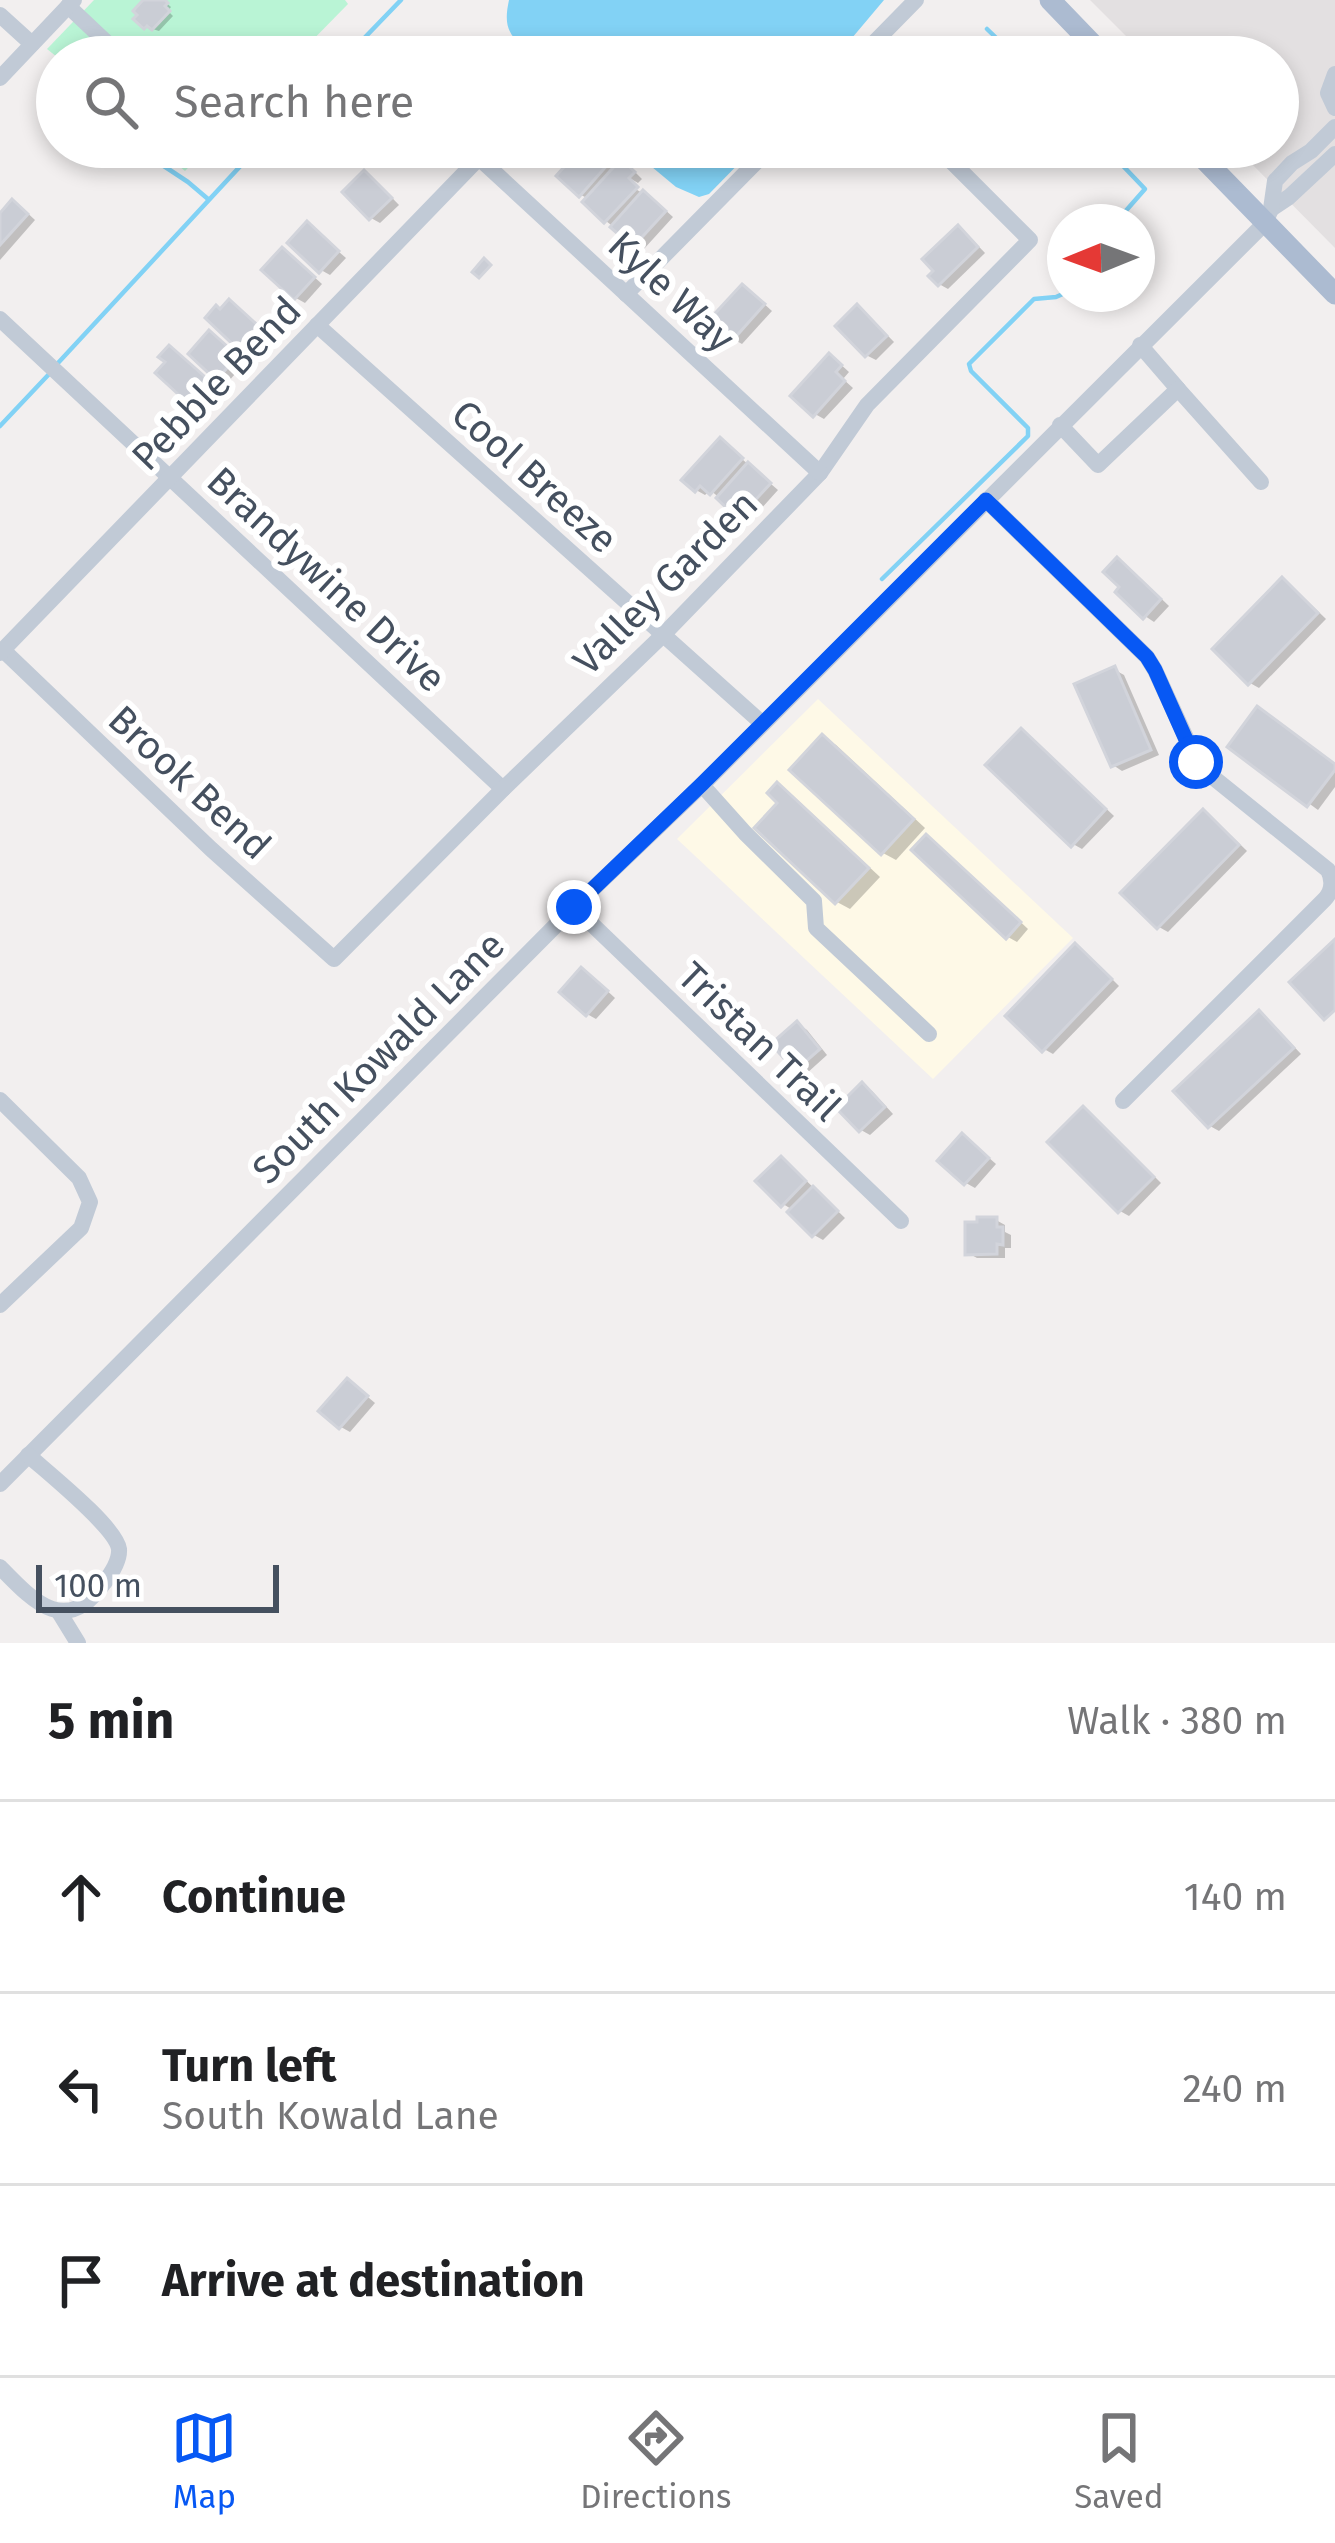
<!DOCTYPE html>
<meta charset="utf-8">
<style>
:root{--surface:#fff;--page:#f6f6f6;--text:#202124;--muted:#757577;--line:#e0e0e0;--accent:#0758f4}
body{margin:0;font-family:"Fira Sans",sans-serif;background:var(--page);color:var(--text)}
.compass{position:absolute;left:1047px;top:204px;width:108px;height:108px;border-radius:50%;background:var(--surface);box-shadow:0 6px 18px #0003;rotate:269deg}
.scale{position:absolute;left:36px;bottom:30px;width:243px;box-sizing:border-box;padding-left:12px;border:6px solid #45505f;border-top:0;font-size:33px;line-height:42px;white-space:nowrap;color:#45505f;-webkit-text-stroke:9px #fff;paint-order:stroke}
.stop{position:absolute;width:36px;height:36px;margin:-27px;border:9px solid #0758f4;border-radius:50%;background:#fff}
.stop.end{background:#0758f4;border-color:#fff;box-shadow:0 3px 12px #0008}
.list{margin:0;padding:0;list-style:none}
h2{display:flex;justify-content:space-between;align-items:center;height:156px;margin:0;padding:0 48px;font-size:51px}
h2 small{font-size:39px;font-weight:400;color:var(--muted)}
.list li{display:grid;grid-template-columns:78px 1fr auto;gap:36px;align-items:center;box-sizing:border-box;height:192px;padding:0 48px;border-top:3px solid var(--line)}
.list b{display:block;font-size:45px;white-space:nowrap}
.list p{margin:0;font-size:39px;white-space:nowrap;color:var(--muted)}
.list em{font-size:39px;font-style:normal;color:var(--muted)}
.icon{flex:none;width:66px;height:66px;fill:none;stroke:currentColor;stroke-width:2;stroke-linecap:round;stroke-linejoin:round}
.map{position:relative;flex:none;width:1335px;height:1643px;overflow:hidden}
.search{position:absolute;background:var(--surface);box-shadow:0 6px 18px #0003;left:36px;right:36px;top:36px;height:132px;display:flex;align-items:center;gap:30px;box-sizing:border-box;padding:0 42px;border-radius:66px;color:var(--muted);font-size:45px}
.sheet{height:732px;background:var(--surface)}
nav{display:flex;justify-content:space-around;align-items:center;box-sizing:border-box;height:168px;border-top:3px solid var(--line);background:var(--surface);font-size:33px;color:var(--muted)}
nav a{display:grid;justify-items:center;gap:6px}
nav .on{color:var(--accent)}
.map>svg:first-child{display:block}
.commercial{fill:#fef9e7}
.education{fill:#e3e0e1}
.green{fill:#b9f4d5}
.water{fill:#82d2f5}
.shadow{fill:#0003}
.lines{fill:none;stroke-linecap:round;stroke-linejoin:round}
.stream{stroke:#82d2f5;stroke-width:4.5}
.building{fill:#cacdd5;stroke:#d2d4db;stroke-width:3}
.minor{stroke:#c1cad6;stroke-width:16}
.major{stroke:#acbbd1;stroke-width:21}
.route{stroke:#0758f4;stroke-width:15}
.labels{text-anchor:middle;stroke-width:12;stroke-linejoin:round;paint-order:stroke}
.street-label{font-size:39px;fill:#45505f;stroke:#fff}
</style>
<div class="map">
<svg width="1335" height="1643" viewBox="0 0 1335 1643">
<rect width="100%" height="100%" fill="#f2efef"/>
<!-- commercial -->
<polygon class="commercial" points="818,699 1073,938 933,1079 677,839"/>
<!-- education -->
<polygon class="education" points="1090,0 1335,0 1335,248 1235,147 1278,147 1278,57 1147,57"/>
<!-- green -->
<g class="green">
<polygon points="94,0 345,0 348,4 296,57 57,57 47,49"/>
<polygon points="157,147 208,147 185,171"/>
</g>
<!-- water -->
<g class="water">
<path d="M509,0H884L836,57H533C512,36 502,32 509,0Z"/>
<polygon points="628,147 755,147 709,194 699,197 676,187"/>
</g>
<!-- shadow -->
<g class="shadow">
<polygon points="147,0 163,0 171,7 168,11 173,16 159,31 146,27"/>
<polygon points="405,147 436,147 423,161"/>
<polygon points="549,147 589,147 616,169 631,168 642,179 638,183 626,176 623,182 653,199 673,217 643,250 606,221 589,199 581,195 571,163"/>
<polygon points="364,174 374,179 399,205 380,223 371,218 346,192"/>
<polygon points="22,208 35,220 0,260 0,217"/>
<polygon points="308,225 346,258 330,275 321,270"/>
<polygon points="958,229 967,234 985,253 948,289 939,284"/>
<polygon points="291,256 322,284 305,303 296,298"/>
<polygon points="752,293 772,311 742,344 733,339"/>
<polygon points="239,308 271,338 254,357 209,318"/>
<polygon points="857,308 866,313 894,342 876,360 866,355"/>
<polygon points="219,339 245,363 227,383 218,377"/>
<polygon points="170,348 219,390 202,409 159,373 169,362"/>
<polygon points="838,362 849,372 843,379 853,388 824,419 815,414"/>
<polygon points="721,441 778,490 749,522 710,490 705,495 696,490"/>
<polygon points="1118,561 1127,566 1169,606 1154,622 1145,616"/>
<polygon points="1283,581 1292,586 1326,619 1259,688 1250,683 1216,649"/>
<polygon points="1115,670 1124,675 1159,755 1122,771 1113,765"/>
<polygon points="823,737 836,745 925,828 896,860 883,853"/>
<polygon points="1030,737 1114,816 1082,849 1073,844"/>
<polygon points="1231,746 1335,766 1335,787 1318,810"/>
<polygon points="778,786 790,793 880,877 850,909 837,902"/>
<polygon points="1204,812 1213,818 1247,851 1168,932 1159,927"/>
<polygon points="927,837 936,843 1028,929 1017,942 1008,937"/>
<polygon points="1076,947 1085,952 1119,986 1053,1054 1044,1049"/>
<polygon points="591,976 615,998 596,1019 587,1014"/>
<polygon points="1259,1014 1268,1019 1301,1054 1219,1131 1210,1126"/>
<polygon points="798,1024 807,1030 827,1055 806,1074 797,1069"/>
<polygon points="863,1086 872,1091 893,1114 870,1135 861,1130 840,1108"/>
<polygon points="1084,1109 1093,1115 1161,1183 1129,1216 1120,1211"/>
<polygon points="972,1143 996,1164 975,1188 966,1183"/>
<polygon points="781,1159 790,1165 845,1218 823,1240 814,1235 793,1210 783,1204"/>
<polygon points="996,1220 1005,1225 1005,1232 1011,1235 1011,1248 1005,1248 1005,1258 977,1258 968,1253"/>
<polygon points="356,1387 375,1403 350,1432 341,1427"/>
</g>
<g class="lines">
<!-- stream -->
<g class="stream">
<polyline points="987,29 1016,57"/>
<polyline points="346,57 401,0"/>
<polyline points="42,87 57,97"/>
<polyline points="135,147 188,182 208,199"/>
<polyline points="1105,147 1145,189 1116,222"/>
<polyline points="58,363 258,147"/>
<polyline points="0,426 51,372"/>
<polyline points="882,579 1028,436 1028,428 971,371 969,364 1034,299 1056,297 1065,293"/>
</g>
</g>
<!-- building -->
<g class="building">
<polygon points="143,0 165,0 168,3 165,6 170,11 152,30 147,26 144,29 133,19 137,15 133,11"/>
<polygon points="545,147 570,147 559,160"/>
<polygon points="582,147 592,147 609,163 579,197 556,176"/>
<polygon points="621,159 635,172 629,178 638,187 604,223 582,202"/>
<polygon points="364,170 392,198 369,220 342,192"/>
<polygon points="643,190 666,211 633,247 610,227"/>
<polygon points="12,199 28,214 0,245 0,213"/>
<polygon points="307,221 339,251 319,273 287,243"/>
<polygon points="958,225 978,247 938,286 928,276 933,271 922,259"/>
<polygon points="282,247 315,277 294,300 261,270"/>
<polygon points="484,258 491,265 479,278 472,272"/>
<polygon points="742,284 765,304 731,342 708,321"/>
<polygon points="229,299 264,331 243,354 205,318 216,305 220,309"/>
<polygon points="857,304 887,336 865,357 835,326"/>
<polygon points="209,330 238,356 216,380 188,354"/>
<polygon points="169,345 212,383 191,406 155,373 165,362 158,357"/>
<polygon points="829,353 842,365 836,372 845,381 813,417 790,396"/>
<polygon points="720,437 743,458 710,495 700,486 695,492 681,480"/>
<polygon points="748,462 771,483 738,519 716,498"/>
<polygon points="1117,557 1161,599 1143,619 1115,592 1119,587 1103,572"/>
<polygon points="1282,577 1318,613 1248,685 1212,649"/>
<polygon points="1115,666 1151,750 1111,767 1074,684"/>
<polygon points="1257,706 1335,764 1335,770 1307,807 1227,747"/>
<polygon points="1021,728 1106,809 1071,847 985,765"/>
<polygon points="822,734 914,819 881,855 789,770"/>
<polygon points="777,782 869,868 835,904 754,828 777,803 767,793"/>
<polygon points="1203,809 1239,845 1157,929 1120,893"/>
<polygon points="926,834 1021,922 1006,939 911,850"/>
<polygon points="1335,939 1335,1010 1324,1020 1289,982"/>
<polygon points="1075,943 1112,979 1042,1052 1005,1016"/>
<polygon points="581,967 608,991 586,1016 559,992"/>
<polygon points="1259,1010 1294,1048 1208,1128 1173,1091"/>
<polygon points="797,1021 820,1049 795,1071 771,1044"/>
<polygon points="862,1082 885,1107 859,1132 836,1108"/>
<polygon points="1083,1106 1154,1177 1118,1213 1047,1142"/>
<polygon points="962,1133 989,1158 964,1185 937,1161"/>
<polygon points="781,1156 806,1181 781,1207 755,1181"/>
<polygon points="813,1186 838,1211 812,1237 787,1212"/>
<polygon points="977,1217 997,1217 997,1227 1003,1227 1003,1245 997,1244 997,1254 965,1255 965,1222 977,1222"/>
<polygon points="347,1378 368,1396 339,1429 318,1411"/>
</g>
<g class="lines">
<!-- minor -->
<g class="minor">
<polyline points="68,6 122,57"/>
<polyline points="0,15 32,44"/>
<polyline points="860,57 916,0"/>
<polyline points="1335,74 1328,93 1335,108"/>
<polyline points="0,78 74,0"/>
<polyline points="1271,209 1289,197 1335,154"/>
<polyline points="626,294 771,147"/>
<polyline points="0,319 503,789"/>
<polyline points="317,325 763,724"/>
<polyline points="1140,345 1178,389"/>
<polyline points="1060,425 1098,465 1178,389 1261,482"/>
<path d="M986,500L1147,657L1155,670L1199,766L1328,870C1333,880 1333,890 1325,899L1123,1101"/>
<polyline points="3,650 211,849 334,959 503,789 663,635 820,473 867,405 1030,240 937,147"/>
<polyline points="0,653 479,158 820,473"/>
<polyline points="702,785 745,833 814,901 816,928 929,1034"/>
<polyline points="574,907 901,1221"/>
<polyline points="0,1100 79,1178 90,1202 81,1228 0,1305"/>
<polyline points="0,1484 574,907 702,785 1265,223 1271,209 1275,181 1292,163 1311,151 1335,127"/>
<path d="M0,1567C34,1602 66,1637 104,1583C111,1574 120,1561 119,1549C116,1527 48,1473 28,1455"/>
<polyline points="59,1612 78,1643"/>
</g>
<!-- major -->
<g class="major">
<polyline points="1050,0 1105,57"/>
<polyline points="1192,147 1335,294"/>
</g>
</g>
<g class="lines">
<!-- route -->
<polyline class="route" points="574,907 702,784 986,500 1147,657 1155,670 1196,762"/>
</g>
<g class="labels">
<!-- street labels -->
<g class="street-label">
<text transform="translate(672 291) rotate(43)" y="14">Kyle Way</text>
<text transform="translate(216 383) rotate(-46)" y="14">Pebble Bend</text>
<text transform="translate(535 476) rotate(42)" y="14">Cool Breeze</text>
<text transform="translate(327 579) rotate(43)" y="14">Brandywine Drive</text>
<text transform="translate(665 582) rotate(-45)" y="14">Valley Garden</text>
<text transform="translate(190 782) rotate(43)" y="14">Brook Bend</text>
<text transform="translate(760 1041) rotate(44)" y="14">Tristan Trail</text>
<text transform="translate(378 1057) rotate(-45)" y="14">South Kowald Lane</text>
</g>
</g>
</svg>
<svg class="compass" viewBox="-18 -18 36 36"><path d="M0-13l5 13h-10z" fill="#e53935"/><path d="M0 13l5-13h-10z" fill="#757577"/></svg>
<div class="scale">100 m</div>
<div class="stop" style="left:1196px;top:762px"></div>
<div class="stop end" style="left:574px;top:907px"></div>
<div class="search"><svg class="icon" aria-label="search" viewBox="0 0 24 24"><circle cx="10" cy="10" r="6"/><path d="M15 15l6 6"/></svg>Search here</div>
</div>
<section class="sheet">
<h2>5 min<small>Walk · 380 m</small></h2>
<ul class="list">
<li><svg class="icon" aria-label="ahead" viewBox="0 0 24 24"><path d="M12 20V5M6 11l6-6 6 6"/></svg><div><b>Continue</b></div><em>140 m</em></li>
<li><svg class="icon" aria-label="left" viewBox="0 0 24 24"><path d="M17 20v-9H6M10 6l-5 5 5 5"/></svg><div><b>Turn left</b><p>South Kowald Lane</p></div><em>240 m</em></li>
<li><svg class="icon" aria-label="arrive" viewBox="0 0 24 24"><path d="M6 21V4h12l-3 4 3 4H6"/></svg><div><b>Arrive at destination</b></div></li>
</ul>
</section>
<nav>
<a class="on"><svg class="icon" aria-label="map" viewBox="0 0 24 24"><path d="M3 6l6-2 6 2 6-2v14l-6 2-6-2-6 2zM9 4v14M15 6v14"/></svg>Map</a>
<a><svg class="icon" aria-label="directions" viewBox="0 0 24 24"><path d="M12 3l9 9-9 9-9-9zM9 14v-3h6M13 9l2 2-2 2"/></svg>Directions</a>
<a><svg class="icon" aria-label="saved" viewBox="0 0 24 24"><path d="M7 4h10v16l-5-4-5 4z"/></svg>Saved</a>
</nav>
